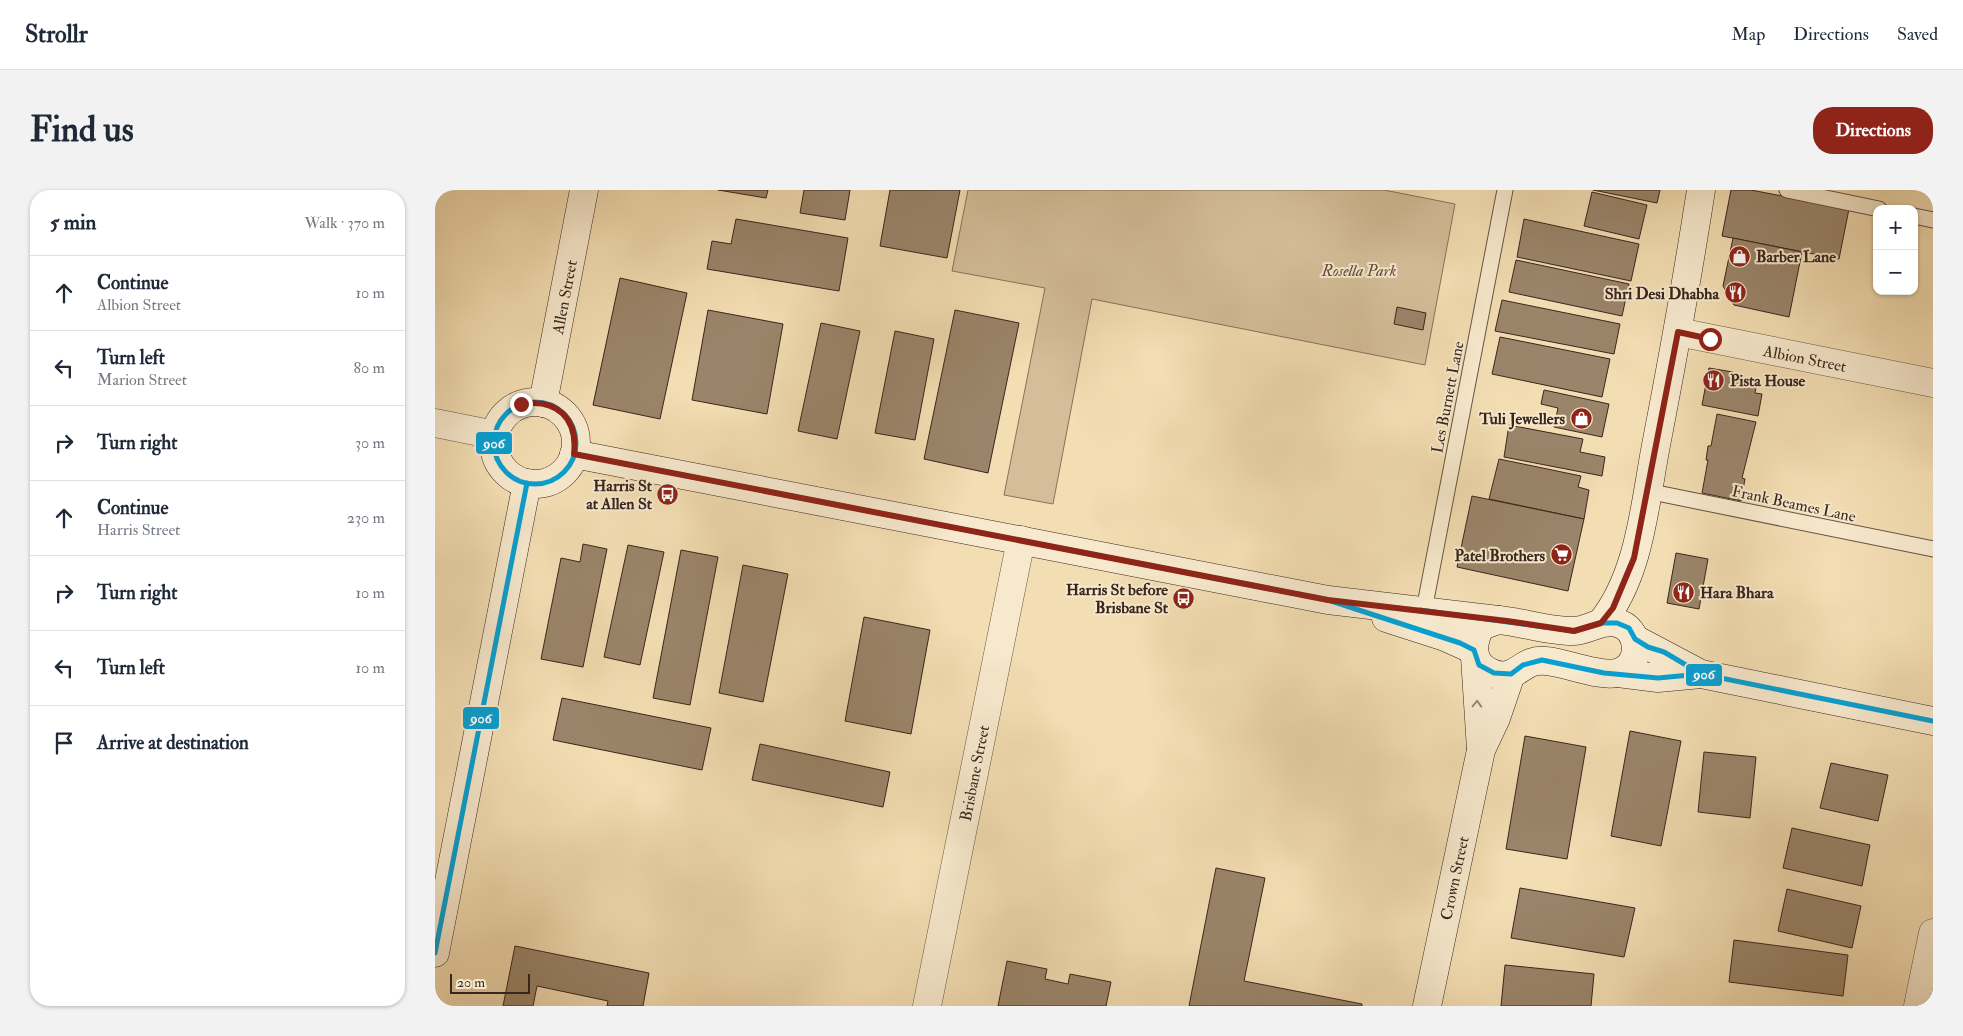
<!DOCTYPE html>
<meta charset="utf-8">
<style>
:root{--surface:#fff;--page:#f2f2f3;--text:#1f2937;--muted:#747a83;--line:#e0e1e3;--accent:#8f2418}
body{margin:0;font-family:"IM FELL Double Pica",serif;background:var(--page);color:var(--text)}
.controls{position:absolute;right:15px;top:15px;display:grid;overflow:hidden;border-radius:10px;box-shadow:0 1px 4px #0004}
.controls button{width:45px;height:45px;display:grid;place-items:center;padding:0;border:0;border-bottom:1px solid var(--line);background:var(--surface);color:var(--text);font:25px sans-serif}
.scale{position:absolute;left:15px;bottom:12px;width:80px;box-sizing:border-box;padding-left:5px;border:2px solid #3a251d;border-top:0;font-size:14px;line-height:18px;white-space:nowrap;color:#3a251d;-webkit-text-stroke:4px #f7e9cd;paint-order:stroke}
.stop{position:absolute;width:15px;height:15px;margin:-11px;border:4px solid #8f2418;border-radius:50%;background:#fff}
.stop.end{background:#8f2418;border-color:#fff;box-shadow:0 1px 5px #0008}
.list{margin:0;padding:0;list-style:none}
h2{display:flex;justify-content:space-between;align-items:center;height:65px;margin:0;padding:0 20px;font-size:21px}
h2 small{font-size:16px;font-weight:400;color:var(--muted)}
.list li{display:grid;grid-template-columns:32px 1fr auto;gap:15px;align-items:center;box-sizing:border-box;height:75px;padding:0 20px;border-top:1px solid var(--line)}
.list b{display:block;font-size:19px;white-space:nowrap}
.list p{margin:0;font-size:16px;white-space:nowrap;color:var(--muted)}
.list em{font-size:16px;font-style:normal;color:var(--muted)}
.icon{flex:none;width:28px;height:28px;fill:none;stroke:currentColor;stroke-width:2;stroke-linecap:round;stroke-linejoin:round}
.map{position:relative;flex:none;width:1498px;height:816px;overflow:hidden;border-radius:20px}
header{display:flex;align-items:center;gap:30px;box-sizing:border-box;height:70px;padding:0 25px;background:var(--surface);border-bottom:1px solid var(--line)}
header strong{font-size:24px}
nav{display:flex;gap:28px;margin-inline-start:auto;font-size:18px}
.intro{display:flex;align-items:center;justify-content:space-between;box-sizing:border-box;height:120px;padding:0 30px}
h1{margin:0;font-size:35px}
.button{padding:12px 22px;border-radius:20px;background:var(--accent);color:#fff;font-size:18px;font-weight:700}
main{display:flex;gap:30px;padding:0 30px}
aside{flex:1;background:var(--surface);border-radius:20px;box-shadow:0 1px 4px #0004}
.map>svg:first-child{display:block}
.green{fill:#d4be99;stroke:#87725b}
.building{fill:#9a856a;stroke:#3a251d}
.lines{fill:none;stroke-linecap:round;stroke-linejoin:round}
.lane-casing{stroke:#685342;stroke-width:17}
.street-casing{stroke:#685342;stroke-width:29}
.secondary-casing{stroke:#3a251d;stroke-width:29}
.lane{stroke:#f7e9cd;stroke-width:15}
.street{stroke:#f7e9cd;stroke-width:28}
.secondary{stroke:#f7e9cd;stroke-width:28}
.bus-1-casing{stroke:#f7e9cd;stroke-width:9}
.bus-1{stroke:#099fd0;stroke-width:5}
.oneway{stroke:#988775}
.route{stroke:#8f2418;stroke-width:6}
.labels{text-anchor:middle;stroke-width:4;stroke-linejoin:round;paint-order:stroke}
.poi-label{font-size:16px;font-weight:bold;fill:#3a251d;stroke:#f7e9cd;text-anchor:end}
.park-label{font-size:16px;font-style:italic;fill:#604b3c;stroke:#f7e9cd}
.street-label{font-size:16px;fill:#3a251d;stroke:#f7e9cd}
.line-badge{stroke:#f7e9cd;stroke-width:2}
.badge-label{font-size:14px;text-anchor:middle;font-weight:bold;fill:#fff}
</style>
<header>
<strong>Strollr</strong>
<nav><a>Map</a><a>Directions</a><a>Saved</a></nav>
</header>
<div class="intro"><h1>Find us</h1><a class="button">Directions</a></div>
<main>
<aside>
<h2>5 min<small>Walk · 370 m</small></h2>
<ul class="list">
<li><svg class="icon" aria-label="ahead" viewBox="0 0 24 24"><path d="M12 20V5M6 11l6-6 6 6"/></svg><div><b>Continue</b><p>Albion Street</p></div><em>10 m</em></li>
<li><svg class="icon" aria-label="left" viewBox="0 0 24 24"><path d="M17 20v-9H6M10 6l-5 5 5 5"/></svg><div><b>Turn left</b><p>Marion Street</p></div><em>80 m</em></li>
<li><svg class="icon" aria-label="right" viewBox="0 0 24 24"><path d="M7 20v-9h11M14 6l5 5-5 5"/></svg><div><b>Turn right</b></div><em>30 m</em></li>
<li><svg class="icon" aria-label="ahead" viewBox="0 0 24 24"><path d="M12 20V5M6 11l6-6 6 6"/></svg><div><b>Continue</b><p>Harris Street</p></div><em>230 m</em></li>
<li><svg class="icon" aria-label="right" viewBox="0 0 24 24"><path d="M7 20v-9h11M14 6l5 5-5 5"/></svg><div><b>Turn right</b></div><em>10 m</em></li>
<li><svg class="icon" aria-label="left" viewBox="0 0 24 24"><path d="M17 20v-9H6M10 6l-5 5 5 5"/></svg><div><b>Turn left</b></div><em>10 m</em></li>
<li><svg class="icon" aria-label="arrive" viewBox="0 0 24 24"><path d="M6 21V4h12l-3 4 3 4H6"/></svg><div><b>Arrive at destination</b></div></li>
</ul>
</aside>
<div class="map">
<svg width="1498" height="816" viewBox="0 0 1498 816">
<rect width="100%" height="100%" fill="#f3ddb2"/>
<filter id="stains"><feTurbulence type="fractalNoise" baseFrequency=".004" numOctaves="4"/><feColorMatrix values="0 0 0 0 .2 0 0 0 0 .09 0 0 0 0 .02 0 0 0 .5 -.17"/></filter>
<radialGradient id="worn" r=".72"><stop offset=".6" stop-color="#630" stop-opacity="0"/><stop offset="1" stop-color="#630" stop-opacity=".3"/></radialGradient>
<!-- green -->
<polygon class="green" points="533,0 949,0 1020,14 990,175 657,109 618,314 569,305 610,98 517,81"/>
<!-- building -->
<g class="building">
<polygon points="283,0 333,0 331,8"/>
<polygon points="369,0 415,0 410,30 365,23"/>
<polygon points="455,0 525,0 512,68 445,56"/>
<polygon points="1158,0 1225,0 1222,13"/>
<polygon points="1296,0 1316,0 1414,19 1404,69 1287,46"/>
<polygon points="1157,2 1212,15 1204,49 1149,36"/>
<polygon points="301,29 413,48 404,101 272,79 277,51 296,54"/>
<polygon points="1089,29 1204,54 1196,91 1082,67"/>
<polygon points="1298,48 1367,62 1354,127 1299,115 1288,96"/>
<polygon points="1081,70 1194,94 1187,126 1074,102"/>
<polygon points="185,88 252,103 225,229 158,215"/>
<polygon points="1067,110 1185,134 1179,164 1060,141"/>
<polygon points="962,117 991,123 988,140 959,134"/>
<polygon points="273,120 348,134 332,224 257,210"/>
<polygon points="520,120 584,133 553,283 489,269"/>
<polygon points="386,133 425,141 402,249 363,241"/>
<polygon points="460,141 499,149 480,250 440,243"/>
<polygon points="1065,147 1175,169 1167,207 1057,184"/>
<polygon points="1274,178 1298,182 1297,188 1322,192 1320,203 1327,204 1323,226 1267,215"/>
<polygon points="1109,200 1174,214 1167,247 1119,237 1123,218 1106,214"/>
<polygon points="1282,224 1321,232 1307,288 1310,289 1306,311 1267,303 1273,270 1271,270 1273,256 1276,256"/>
<polygon points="1074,235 1148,249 1145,262 1170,267 1167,286 1069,267"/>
<polygon points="1064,269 1146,286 1143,297 1154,300 1149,329 1054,309"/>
<polygon points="1037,306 1149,329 1133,401 1022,377"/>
<polygon points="148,354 172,359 148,477 106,469 126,368 145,372"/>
<polygon points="193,355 229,362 205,475 169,467"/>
<polygon points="246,360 283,367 255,515 218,508"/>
<polygon points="1241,363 1273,369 1264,419 1232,413"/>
<polygon points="308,375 353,384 328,512 284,503"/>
<polygon points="429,427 495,440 476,544 410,531"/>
<polygon points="127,508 276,538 267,580 118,550"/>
<polygon points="1195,541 1246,551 1226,656 1176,646"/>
<polygon points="1090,546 1151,557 1132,669 1071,659"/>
<polygon points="325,554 455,582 448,617 317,590"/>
<polygon points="1269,562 1321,567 1315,628 1263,622"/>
<polygon points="1396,573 1453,585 1443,631 1385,618"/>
<polygon points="1357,638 1435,655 1427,696 1348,678"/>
<polygon points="781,678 830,688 809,791 927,814 927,816 754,816"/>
<polygon points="1085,698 1200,718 1189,767 1076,748"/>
<polygon points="1352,699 1426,716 1417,758 1343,741"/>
<polygon points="1299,750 1413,765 1408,806 1294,792"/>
<polygon points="80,756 214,783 208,816 172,816 173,811 102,796 98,816 68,816"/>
<polygon points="572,771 612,779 610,789 633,794 635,784 676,792 671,816 563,816"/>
<polygon points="1070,775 1159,784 1156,816 1066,816"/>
</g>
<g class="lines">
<defs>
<g id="lane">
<polyline points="1352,0 1444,19"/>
<polyline points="1479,26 1498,30"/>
<polyline points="1212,301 1498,359"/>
<polyline points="989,420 1070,0"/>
</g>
<g id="street">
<polyline points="1243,142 1498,193"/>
<polyline points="0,233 60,245"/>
<polyline points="492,816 586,350"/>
<polyline points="1483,816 1498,743"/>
</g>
<g id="secondary">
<circle cx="100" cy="253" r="41"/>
<polyline points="108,213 149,0"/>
<polyline points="139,264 893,410 1063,430"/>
<polyline points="951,428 1010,447 1039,460"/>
<path d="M1063,430C1087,432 1113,441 1138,441C1153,441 1166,429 1182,433C1205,438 1208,473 1185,482C1168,489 1130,472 1111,471C1094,469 1089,478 1076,484C1064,489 1045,480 1041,468C1037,457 1041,445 1046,436Z"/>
<path d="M1166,433C1206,384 1210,310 1222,250C1238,167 1253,84 1266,0"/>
<polyline points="1200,449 1266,484"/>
<polyline points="1040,467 1046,559"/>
<polyline points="1183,483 1223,488 1266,484 1498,531"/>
<polyline points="0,763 92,293"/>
<polyline points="992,816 1046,560 1061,528 1076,484"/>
</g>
</defs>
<!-- lane casing -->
<use href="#lane" class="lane-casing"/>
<!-- street casing -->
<use href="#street" class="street-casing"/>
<!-- secondary casing -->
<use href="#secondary" class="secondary-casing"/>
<!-- lane -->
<use href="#lane" class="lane"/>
<!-- street -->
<use href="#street" class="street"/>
<!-- secondary -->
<use href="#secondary" class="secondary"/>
<defs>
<g id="bus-1">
<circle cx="100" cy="253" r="41"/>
<polyline points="139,264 893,410 1025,453 1039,460 1044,475 1059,483 1076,484 1088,475 1107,470 1169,483 1223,488 1266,484 1498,531"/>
<polyline points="985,420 1139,441 1166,433 1182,433 1194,438 1200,449 1213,457 1229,462 1268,485"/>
<polyline points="0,763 92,293"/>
</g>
</defs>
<!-- bus-1 casing -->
<use href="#bus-1" class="bus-1-casing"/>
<!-- bus-1 -->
<use href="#bus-1" class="bus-1"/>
</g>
<!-- one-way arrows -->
<defs><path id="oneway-chevron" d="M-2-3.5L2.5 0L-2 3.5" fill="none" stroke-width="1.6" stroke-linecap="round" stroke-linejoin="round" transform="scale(1.25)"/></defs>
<use class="oneway" href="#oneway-chevron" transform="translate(1042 514) rotate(-88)"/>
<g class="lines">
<!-- route -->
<path class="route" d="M86,214C122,208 143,228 139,264L893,410L1072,431L1139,441L1166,433L1178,418L1199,368L1243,142L1275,149"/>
</g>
<!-- icons -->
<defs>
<symbol id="shop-disc" viewBox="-11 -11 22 22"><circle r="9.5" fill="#8f2418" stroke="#f7e9cd"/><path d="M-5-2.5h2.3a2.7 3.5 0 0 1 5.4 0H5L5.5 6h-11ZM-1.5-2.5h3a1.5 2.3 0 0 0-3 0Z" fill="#fff"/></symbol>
<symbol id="restaurant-disc" viewBox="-11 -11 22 22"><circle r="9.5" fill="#8f2418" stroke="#f7e9cd"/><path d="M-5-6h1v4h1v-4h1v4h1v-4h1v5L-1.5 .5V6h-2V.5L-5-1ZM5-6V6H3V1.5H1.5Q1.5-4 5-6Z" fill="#fff"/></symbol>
<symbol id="bus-disc" viewBox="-11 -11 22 22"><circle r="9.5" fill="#8f2418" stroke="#f7e9cd"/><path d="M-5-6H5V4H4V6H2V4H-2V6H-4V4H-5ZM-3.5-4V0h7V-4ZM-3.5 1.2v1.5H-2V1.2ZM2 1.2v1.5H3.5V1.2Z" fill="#fff"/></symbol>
<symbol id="supermarket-disc" viewBox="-11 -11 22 22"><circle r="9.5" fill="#8f2418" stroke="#f7e9cd"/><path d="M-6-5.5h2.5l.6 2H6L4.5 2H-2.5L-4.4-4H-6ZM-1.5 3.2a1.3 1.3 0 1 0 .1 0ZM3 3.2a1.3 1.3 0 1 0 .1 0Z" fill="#fff"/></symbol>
</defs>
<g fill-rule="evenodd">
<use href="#shop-disc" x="1292" y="54" width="25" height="25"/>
<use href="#restaurant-disc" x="1288" y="90" width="25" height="25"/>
<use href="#restaurant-disc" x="1266" y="178" width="25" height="25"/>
<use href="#shop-disc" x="1134" y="216" width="25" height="25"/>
<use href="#bus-disc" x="220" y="292" width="25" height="25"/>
<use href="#supermarket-disc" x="1114" y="352" width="25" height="25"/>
<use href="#restaurant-disc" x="1236" y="390" width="25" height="25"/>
<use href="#bus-disc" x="736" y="396" width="25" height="25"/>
</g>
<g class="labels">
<!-- poi labels -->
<g class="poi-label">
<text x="1321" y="72" text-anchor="start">Barber Lane</text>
<text x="1284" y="109">Shri Desi Dhabha</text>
<text x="1295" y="196" text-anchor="start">Pista House</text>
<text x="1130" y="234">Tuli Jewellers</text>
<text x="217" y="301">Harris St<tspan x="217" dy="18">at Allen St</tspan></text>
<text x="1110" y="371">Patel Brothers</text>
<text x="733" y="405">Harris St before<tspan x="733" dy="18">Brisbane St</tspan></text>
<text x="1265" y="408" text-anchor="start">Hara Bhara</text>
</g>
<!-- park labels -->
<g class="park-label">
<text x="924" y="86">Rosella Park</text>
</g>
<!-- street labels -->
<g class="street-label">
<text transform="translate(129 107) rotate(-79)" y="6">Allen Street</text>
<text transform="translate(1370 168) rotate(11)" y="6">Albion Street</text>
<text transform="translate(1012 207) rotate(-79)" y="6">Les Burnett Lane</text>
<text transform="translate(1359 313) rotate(12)" y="6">Frank Beames Lane</text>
<text transform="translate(539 583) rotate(-79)" y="6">Brisbane Street</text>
<text transform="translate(1019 688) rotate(-78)" y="6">Crown Street</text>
</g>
</g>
<g class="line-badge">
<rect x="40" y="241" width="38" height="24" rx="5" fill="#099fd0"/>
<rect x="1250" y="473" width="38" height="24" rx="5" fill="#099fd0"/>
<rect x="27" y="516" width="38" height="24" rx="5" fill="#099fd0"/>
</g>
<g class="badge-label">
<text x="59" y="258">906</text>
<text x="1269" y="489">906</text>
<text x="46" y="533">906</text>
</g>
<rect width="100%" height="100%" filter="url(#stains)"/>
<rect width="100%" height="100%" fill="url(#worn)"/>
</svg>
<div class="controls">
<button>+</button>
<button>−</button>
</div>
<div class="scale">20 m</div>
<div class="stop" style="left:1275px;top:149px"></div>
<div class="stop end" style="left:86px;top:214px"></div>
</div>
</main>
